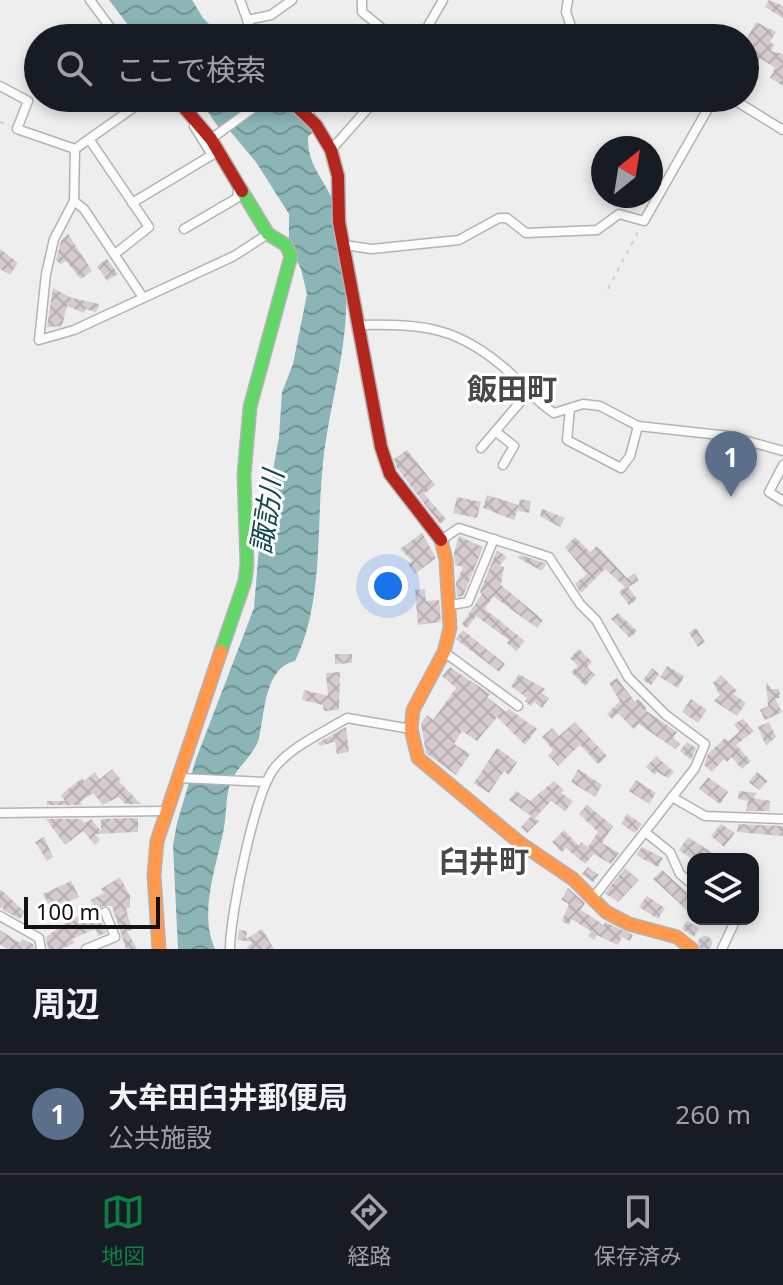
<!DOCTYPE html>
<html lang="ja">
<meta charset="utf-8">
<style>
:root{--surface:#171b24;--page:#20242c;--text:#f1f3f6;--muted:#9ea1a6;--line:#363941;--accent:#0b8043}
body{margin:0;font-family:"Noto Sans","Noto Sans JP",sans-serif;background:var(--page);color:var(--text)}
.controls{position:absolute;right:24px;bottom:24px;display:grid;overflow:hidden;border-radius:16px;box-shadow:0 4px 12px #0003}
.controls button{width:72px;height:72px;display:grid;place-items:center;padding:0;border:0;border-bottom:2px solid var(--line);background:var(--surface);color:var(--text);font:40px sans-serif}
.compass{position:absolute;left:591px;top:136px;width:72px;height:72px;border-radius:50%;background:var(--surface);box-shadow:0 4px 12px #0003;rotate:30deg}
.scale{position:absolute;left:24px;bottom:20px;width:136px;box-sizing:border-box;padding-left:8px;border:4px solid #121213;border-top:0;font-size:22px;line-height:28px;white-space:nowrap;color:#121213;-webkit-text-stroke:6px #fff;paint-order:stroke}
.you{position:absolute;left:388px;top:586px;width:28px;height:28px;margin:-20px;border:6px solid #fff;border-radius:50%;background:#1a73e8;box-shadow:0 0 0 12px #1a73e833}
.badge{display:grid;place-items:center;width:52px;height:52px;border-radius:50%;background:var(--accent);color:#fff;font-size:26px;font-weight:700}
.pin{position:absolute;translate:-50% -66px;filter:drop-shadow(0 2px 4px #0008)}
.pin::after{content:'';position:absolute;top:42px;width:28px;height:24px;background:inherit;clip-path:polygon(0 0,100% 0,50% 100%)}
.list{margin:0;padding:0;list-style:none}
h2{display:flex;justify-content:space-between;align-items:center;height:104px;margin:0;padding:0 32px;font-size:34px}
h2 small{font-size:26px;font-weight:400;color:var(--muted)}
.list li{display:grid;grid-template-columns:52px 1fr auto;gap:24px;align-items:center;box-sizing:border-box;height:120px;padding:0 32px;border-top:2px solid var(--line)}
.list b{display:block;font-size:30px;white-space:nowrap}
.list p{margin:0;font-size:26px;white-space:nowrap;color:var(--muted)}
.list em{font-size:26px;font-style:normal;color:var(--muted)}
.icon{flex:none;width:44px;height:44px;fill:none;stroke:currentColor;stroke-width:2;stroke-linecap:round;stroke-linejoin:round}
.map{position:relative;flex:none;width:783px;height:949px;overflow:hidden}
.search{position:absolute;background:var(--surface);box-shadow:0 4px 12px #0003;left:24px;right:24px;top:24px;height:88px;display:flex;align-items:center;gap:20px;box-sizing:border-box;padding:0 28px;border-radius:44px;color:var(--muted);font-size:30px}
.sheet{height:224px;background:var(--surface)}
nav{display:flex;justify-content:space-around;align-items:center;box-sizing:border-box;height:112px;border-top:2px solid var(--line);background:var(--surface);font-size:22px;color:var(--muted)}
nav a{display:grid;justify-items:center;gap:4px}
nav .on{color:var(--accent)}
.map>svg:first-child{display:block}
.water{fill:url(#water-waves)}
.building{fill:url(#building-cross-hatch)}
.lines{fill:none;stroke-linecap:round;stroke-linejoin:round}
.street-casing{stroke:#b3b3b4;stroke-width:11}
.fast-casing{stroke:#b3b3b4;stroke-width:15}
.slow-casing{stroke:#b3b3b4;stroke-width:15}
.jam-casing{stroke:#b3b3b4;stroke-width:15}
.path{stroke:#cdcece;stroke-width:2;stroke-dasharray:4 6;stroke-linecap:butt}
.street{stroke:#fcfcfd;stroke-width:8}
.fast{stroke:#63d668;stroke-width:12}
.slow{stroke:#ff974d;stroke-width:12}
.jam{stroke:#b3261e;stroke-width:12}
.labels{text-anchor:middle;stroke-width:6;stroke-linejoin:round;paint-order:stroke}
.water-label{font-size:28px;font-style:italic;fill:#12494b;stroke:#fff}
.quarter-label{font-size:30px;font-weight:bold;fill:#48484a;stroke:#fff}
</style>
<div class="map">
<svg width="783" height="949" viewBox="0 0 783 949">
<defs>
<pattern id="water-waves" width="16" height="10" patternUnits="userSpaceOnUse" patternTransform="scale(2)"><rect width="16" height="10" fill="#8bb5b6"/><path d="M0 5q4-4 8 0t8 0" fill="none" stroke="#709293"/></pattern>
<pattern id="building-cross-hatch" width="8" height="8" patternUnits="userSpaceOnUse" patternTransform="scale(2)"><rect width="8" height="8" fill="#d6ccd0"/><path d="M0 0l8 8M0 8l8-8" fill="none" stroke="#b7aeb2"/></pattern>
</defs>
<rect width="100%" height="100%" fill="#eeeeef"/>
<!-- water -->
<g class="water">
<polygon points="109,0 192,0 203,18 223,38 138,38"/>
<path d="M198,98H285L310,126L313,132L308,137C307,165 324,179 334,203C337,213 346,275 346,288C349,346 329,405 323,463C316,526 324,603 295,661C264,668 265,713 259,738C256,752 239,766 232,779C225,794 227,812 224,828C217,865 198,912 215,949H178L173,845L177,823L196,759L254,608L259,547L279,437L282,392L293,364L307,294L301,269L289,246V214L256,162L230,131L219,128Z"/>
</g>
<!-- building -->
<g class="building">
<polygon points="769,0 783,6 783,18 765,7"/>
<polygon points="756,22 776,32 770,42 774,45 771,51 783,54 783,86 770,78 775,68 760,58 754,70 745,64 745,42"/>
<polygon points="68,234 92,271 81,279 66,261 60,264 56,260 61,241"/>
<polygon points="0,249 18,263 10,275 0,269"/>
<polygon points="107,259 118,274 107,281 97,266"/>
<polygon points="53,288 72,298 99,304 96,312 85,309 84,313 67,306 62,326 47,327"/>
<polygon points="407,450 435,485 424,494 446,519 440,524 397,468 394,459"/>
<polygon points="487,495 519,505 514,520 483,508"/>
<polygon points="457,497 481,502 477,518 453,513"/>
<polygon points="520,499 531,501 529,513 518,511"/>
<polygon points="542,509 565,518 560,527 540,516"/>
<polygon points="422,533 436,558 415,574 408,564 412,561 400,549"/>
<polygon points="459,536 483,547 463,596 457,597 456,583 463,567 455,565 454,553"/>
<polygon points="575,537 590,552 597,546 627,578 635,573 639,581 628,587 637,599 629,605 619,592 625,587 605,569 581,593 575,584 587,574 565,547"/>
<polygon points="497,550 507,557 499,566 504,567 501,585 543,620 537,628 493,596 485,609 525,641 516,651 507,643 509,640 476,616 467,628 462,624 482,594 480,592"/>
<polygon points="520,555 545,563 546,564 542,571 518,558"/>
<polygon points="425,589 426,601 439,600 441,622 418,625 415,590"/>
<polygon points="618,613 637,631 630,638 611,619"/>
<polygon points="696,628 705,642 698,647 689,633"/>
<polygon points="463,630 505,664 499,672 456,639"/>
<polygon points="579,649 592,662 587,667 595,675 585,686 571,672 578,666 570,658"/>
<polygon points="335,654 352,654 352,663 335,664"/>
<polygon points="667,666 684,676 678,688 660,677"/>
<polygon points="450,667 490,694 487,697 506,712 509,709 537,729 525,745 497,717 477,741 462,731 454,744 470,754 456,775 426,753 421,723 427,715 433,720 456,688 442,676"/>
<polygon points="652,668 659,674 651,685 643,680"/>
<polygon points="340,672 339,710 324,711 323,705 302,700 304,690 328,696 326,673"/>
<polygon points="519,674 545,689 542,693 549,698 542,708 534,702 531,706 525,701 527,698 511,686"/>
<polygon points="721,675 737,691 733,694 746,703 737,716 714,701 720,695 713,683"/>
<polygon points="617,678 635,702 638,699 647,708 645,710 677,732 673,738 680,744 675,749 639,724 634,729 618,713 612,719 607,714 620,701 609,683"/>
<polygon points="766,681 771,689 779,689 780,698 775,698 782,712 765,720 760,710 768,706"/>
<polygon points="691,699 707,710 698,723 682,712"/>
<polygon points="743,719 754,731 736,745 751,761 742,769 731,757 727,762 724,759 712,772 704,765 708,754 725,738 728,741 739,732 734,724"/>
<polygon points="575,722 607,756 598,764 580,745 558,766 548,755 553,750 542,737 552,728 559,736"/>
<polygon points="769,722 776,737 766,746 758,727"/>
<polygon points="346,727 349,752 337,754 335,742 319,746 318,743"/>
<polygon points="687,742 696,748 691,760 680,751"/>
<polygon points="497,748 517,762 509,775 504,771 489,793 474,783"/>
<polygon points="656,756 674,772 668,778 657,772 655,775 646,767"/>
<polygon points="112,769 121,780 119,782 141,804 126,804 118,797 103,805 93,793 80,802 82,805 47,805 47,801 65,801 61,795 82,778 84,781 95,772 100,779"/>
<polygon points="578,769 602,785 595,797 571,782"/>
<polygon points="757,772 768,781 759,790 749,782"/>
<polygon points="708,777 728,792 720,804 699,789"/>
<polygon points="636,780 656,793 649,804 629,791"/>
<polygon points="554,781 564,790 561,793 573,801 565,811 551,801 535,818 539,821 527,833 521,827 531,816 509,800 516,791 530,801"/>
<polygon points="739,791 757,793 753,798 770,801 769,811 746,811 748,801 738,799"/>
<polygon points="587,805 613,826 602,843 619,853 611,864 594,854 585,864 566,848 562,852 552,842 564,830 579,846 581,842 588,847 598,832 579,814"/>
<polygon points="627,814 642,824 635,833 621,824"/>
<polygon points="138,818 138,832 95,834 100,840 95,845 83,831 65,845 46,819 81,819 85,823 91,819 101,831 101,819"/>
<polygon points="721,824 735,833 724,847 711,836"/>
<polygon points="738,824 783,826 783,836 737,832"/>
<polygon points="44,837 53,857 47,861 35,842"/>
<polygon points="688,837 722,859 692,859 679,850"/>
<polygon points="642,847 663,858 658,867 636,855"/>
<polygon points="588,867 599,875 593,882 582,874"/>
<polygon points="625,868 639,880 618,902 605,893"/>
<polygon points="662,870 693,898 687,910 653,879"/>
<polygon points="120,877 130,896 130,907 126,909 132,930 127,931 137,949 126,949 112,906 102,906 97,913 91,900 104,893 101,889"/>
<polygon points="71,881 79,897 51,910 43,894"/>
<polygon points="568,888 585,903 581,910 604,925 605,922 633,935 630,941 622,937 618,945 597,935 594,940 588,936 591,931 571,919 569,925 562,921 569,904 561,900"/>
<polygon points="0,889 25,912 20,919 3,910 3,906 0,909"/>
<polygon points="647,896 665,908 658,919 639,907"/>
<polygon points="98,914 106,933 98,936 95,929 72,939 74,943 62,949 48,949 46,937 68,921 79,916 81,921"/>
<polygon points="687,921 699,928 694,937 682,929"/>
<polygon points="262,929 274,949 246,949 252,942 238,940 239,930 247,931 246,939"/>
<polygon points="0,930 20,943 22,939 33,944 34,949 7,949 0,944"/>
<circle cx="705" cy="943" r="7"/>
</g>
<g class="lines">
<defs>
<g id="street">
<polyline points="90,0 118,38"/>
<polyline points="240,0 254,38"/>
<polyline points="362,0 362,12 394,38"/>
<polyline points="568,0 566,12 575,38"/>
<polyline points="247,20 271,15 292,0"/>
<polyline points="421,38 443,0"/>
<polyline points="0,86 28,101 17,129 75,149"/>
<polyline points="298,98 309,113"/>
<polyline points="731,98 783,130"/>
<polyline points="215,136 267,98"/>
<polyline points="89,139 149,227 115,254"/>
<polyline points="75,149 74,201 54,239 46,274 39,340 74,330 234,256 268,234"/>
<polyline points="75,149 147,98"/>
<polyline points="331,150 377,98"/>
<polyline points="74,201 84,209 142,296"/>
<polyline points="132,203 212,155 194,126"/>
<polyline points="184,229 237,198 239,184"/>
<polyline points="344,245 372,249 459,240 499,218 507,218 526,233 597,230 619,214 644,221 714,98"/>
<path d="M361,325C425,324 459,327 509,372C525,386 536,402 554,413L583,404L600,406L638,426L729,436L783,451"/>
<polyline points="570,409 567,440 621,468 630,456 638,426"/>
<polyline points="495,431 514,446 503,465"/>
<polyline points="481,448 528,393"/>
<polyline points="783,465 769,492 783,501"/>
<polyline points="441,540 459,528 549,557 580,604 596,620 628,677 666,715 705,744 695,768 593,898"/>
<polyline points="451,605 468,602 494,539"/>
<polyline points="444,652 518,706"/>
<polyline points="179,778 266,782"/>
<polyline points="672,797 705,816 783,819"/>
<polyline points="0,813 166,811"/>
<polyline points="645,832 670,852 680,874 693,885"/>
<polyline points="0,916 39,938 41,949"/>
<polyline points="86,949 115,937 105,912"/>
<path d="M230,949C230,916 255,789 276,766C294,745 324,732 347,718L411,729"/>
<polyline points="722,949 736,919"/>
</g>
<polyline id="fast" points="221,651 245,581 247,564 244,475 250,407 291,256 286,245 268,234 242,191"/>
<g id="slow">
<polyline points="441,540 446,560 450,628 444,652 413,710 411,729 418,758 520,843 573,879 606,912 629,924 677,937 692,949"/>
<polyline points="159,949 154,875 157,841 221,651"/>
</g>
<g id="jam">
<polyline points="176,98 211,139 242,191"/>
<polyline points="288,98 316,125 331,150 338,176 339,222 381,447 390,474 441,540"/>
</g>
</defs>
<!-- street casing -->
<use href="#street" class="street-casing"/>
<!-- fast casing -->
<use href="#fast" class="fast-casing"/>
<!-- slow casing -->
<use href="#slow" class="slow-casing"/>
<!-- jam casing -->
<use href="#jam" class="jam-casing"/>
<!-- path -->
<g class="path">
<polyline points="0,122 10,126"/>
<polyline points="608,289 639,230"/>
</g>
<!-- street -->
<use href="#street" class="street"/>
<!-- fast -->
<use href="#fast" class="fast"/>
<!-- slow -->
<use href="#slow" class="slow"/>
<!-- jam -->
<use href="#jam" class="jam"/>
</g>
<g class="labels">
<!-- water labels -->
<g class="water-label">
<text transform="translate(267 512) rotate(-81)" y="10">諏訪川</text>
</g>
<!-- quarter labels -->
<g class="quarter-label">
<text x="512" y="400">飯田町</text>
<text x="484" y="872">臼井町</text>
</g>
</g>
</svg>
<div class="controls">
<button><svg class="icon" aria-label="layers" viewBox="0 0 24 24"><path d="M12 4l9 5-9 5-9-5zM3 14l9 5 9-5"/></svg></button>
</div>
<svg class="compass" viewBox="-18 -18 36 36"><path d="M0-13l5 13h-10z" fill="#e53935"/><path d="M0 13l5-13h-10z" fill="#9ea1a6"/></svg>
<div class="scale">100 m</div>
<div class="you"></div>
<div class="pin badge" style="left:731px;top:497px;background:#5c6f8a">1</div>
<div class="search"><svg class="icon" aria-label="search" viewBox="0 0 24 24"><circle cx="10" cy="10" r="6"/><path d="M15 15l6 6"/></svg>ここで検索</div>
</div>
<section class="sheet">
<h2>周辺<small></small></h2>
<ul class="list">
<li><span class="badge" style="background:#5c6f8a">1</span><div><b>大牟田臼井郵便局</b><p>公共施設</p></div><em>260 m</em></li>
</ul>
</section>
<nav>
<a class="on"><svg class="icon" aria-label="map" viewBox="0 0 24 24"><path d="M3 6l6-2 6 2 6-2v14l-6 2-6-2-6 2zM9 4v14M15 6v14"/></svg>地図</a>
<a><svg class="icon" aria-label="directions" viewBox="0 0 24 24"><path d="M12 3l9 9-9 9-9-9zM9 14v-3h6M13 9l2 2-2 2"/></svg>経路</a>
<a><svg class="icon" aria-label="saved" viewBox="0 0 24 24"><path d="M7 4h10v16l-5-4-5 4z"/></svg>保存済み</a>
</nav>
